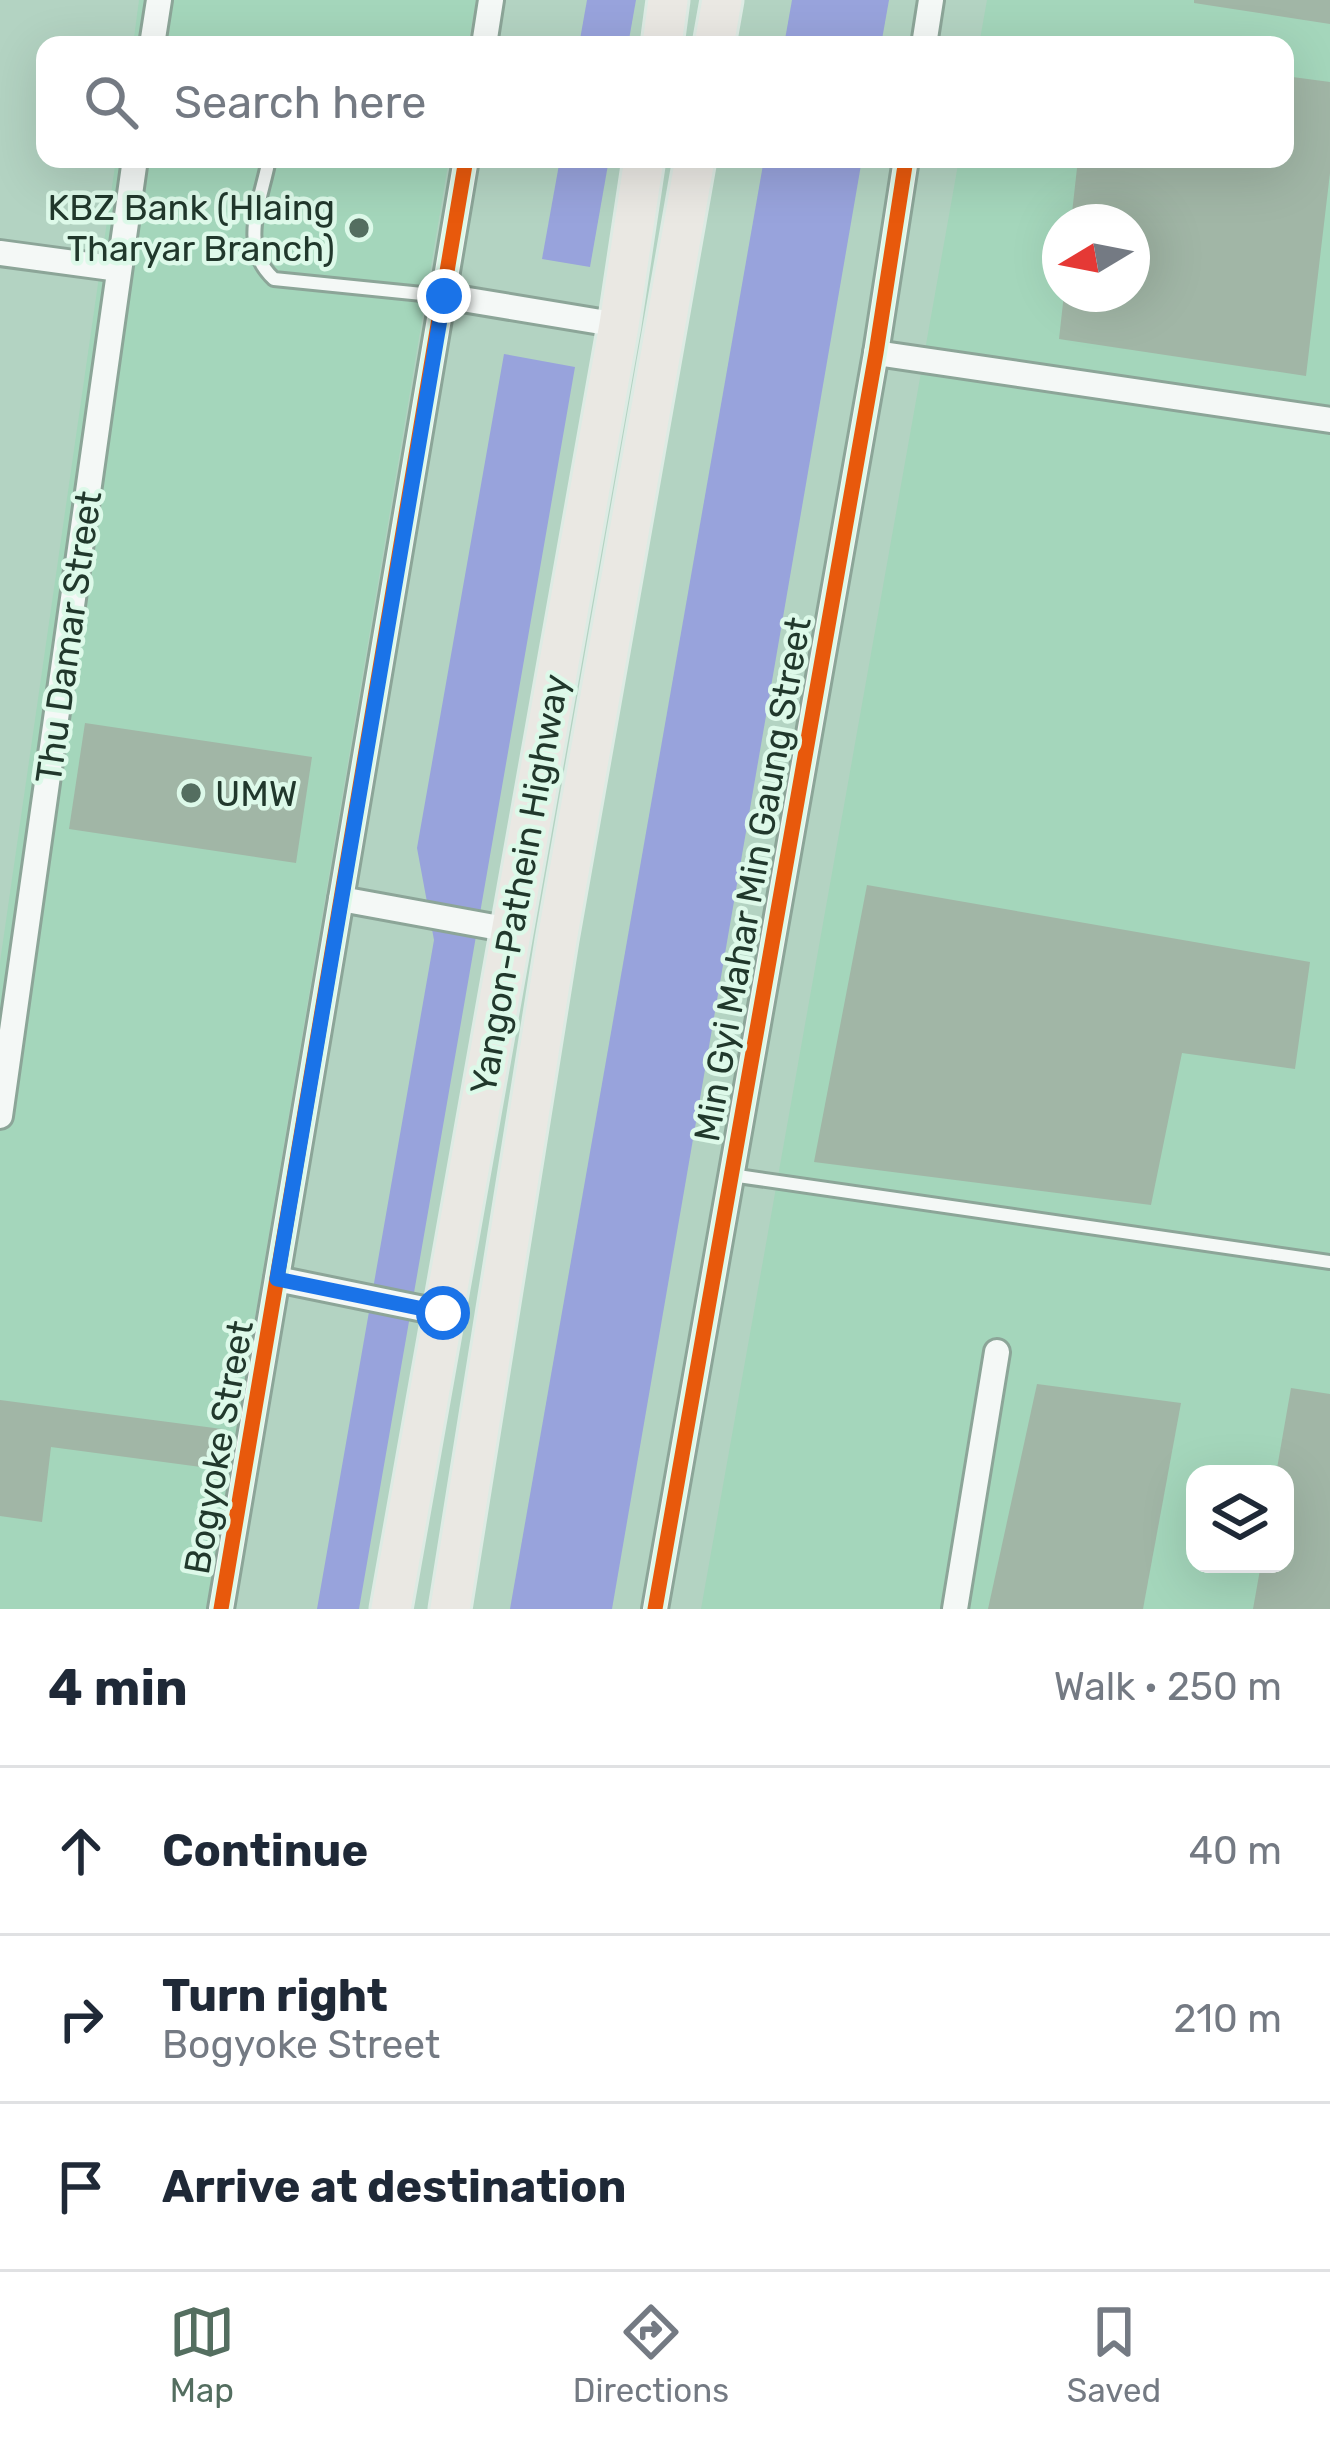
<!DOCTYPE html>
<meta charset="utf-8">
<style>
:root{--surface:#fff;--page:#f2f2f3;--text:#1f2937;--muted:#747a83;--line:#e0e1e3;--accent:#546e60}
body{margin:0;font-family:Rubik,sans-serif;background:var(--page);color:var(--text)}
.controls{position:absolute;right:36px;bottom:36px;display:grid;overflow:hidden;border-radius:24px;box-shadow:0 12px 48px #0002}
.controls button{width:108px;height:108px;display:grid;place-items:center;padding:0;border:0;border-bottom:3px solid var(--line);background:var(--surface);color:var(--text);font:60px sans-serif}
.compass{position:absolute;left:1042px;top:204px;width:108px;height:108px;border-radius:50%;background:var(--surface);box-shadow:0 12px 48px #0002;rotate:260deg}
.stop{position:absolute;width:36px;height:36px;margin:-27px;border:9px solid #1a73e8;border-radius:50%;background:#fff}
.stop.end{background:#1a73e8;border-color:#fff;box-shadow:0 3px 12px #0008}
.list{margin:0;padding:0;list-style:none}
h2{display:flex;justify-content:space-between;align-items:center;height:156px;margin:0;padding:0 48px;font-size:51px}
h2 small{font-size:39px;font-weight:400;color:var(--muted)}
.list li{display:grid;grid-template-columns:78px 1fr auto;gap:36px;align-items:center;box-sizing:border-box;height:168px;padding:0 48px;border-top:3px solid var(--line)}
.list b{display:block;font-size:45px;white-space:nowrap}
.list p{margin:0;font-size:39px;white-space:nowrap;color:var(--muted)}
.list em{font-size:39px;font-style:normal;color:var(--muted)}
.icon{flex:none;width:66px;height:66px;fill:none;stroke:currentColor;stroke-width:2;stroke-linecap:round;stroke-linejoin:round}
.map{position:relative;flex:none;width:1330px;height:1609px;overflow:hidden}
.search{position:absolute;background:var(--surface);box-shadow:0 12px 48px #0002;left:36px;right:36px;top:36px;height:132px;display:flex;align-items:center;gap:30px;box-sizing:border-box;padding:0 42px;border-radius:24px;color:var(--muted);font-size:45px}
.sheet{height:660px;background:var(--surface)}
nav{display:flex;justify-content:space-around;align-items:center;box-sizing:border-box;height:168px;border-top:3px solid var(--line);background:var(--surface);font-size:33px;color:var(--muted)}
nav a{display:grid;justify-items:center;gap:6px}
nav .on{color:var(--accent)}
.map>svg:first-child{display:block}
.built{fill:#a4d6bb;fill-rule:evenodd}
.water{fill:#98a3dc}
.building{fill:#a1b6a6}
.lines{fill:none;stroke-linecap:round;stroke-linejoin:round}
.service-casing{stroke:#8ca598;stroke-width:18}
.minor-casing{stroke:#8ca598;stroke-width:30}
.primary-casing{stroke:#ddebe4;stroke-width:45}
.service{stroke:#f4f8f6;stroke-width:12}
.minor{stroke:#f4f8f6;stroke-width:24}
.primary{stroke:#eae8e3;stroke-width:39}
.cycleway-casing{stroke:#ddf9e9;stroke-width:22}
.cycleway{stroke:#e8590c;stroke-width:15}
.route{stroke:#1a73e8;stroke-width:15}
.poi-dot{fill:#546e60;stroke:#ddf9e9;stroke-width:4.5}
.labels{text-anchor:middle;stroke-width:9;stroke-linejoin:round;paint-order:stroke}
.poi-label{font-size:36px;fill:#21382c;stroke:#ddf9e9;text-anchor:end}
.street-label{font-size:36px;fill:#21382c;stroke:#ddf9e9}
</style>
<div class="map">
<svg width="1330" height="1609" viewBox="0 0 1330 1609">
<rect width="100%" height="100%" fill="#b3d3c2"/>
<!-- built -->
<g class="built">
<polygon points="139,0 476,0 468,45 133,45"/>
<path d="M987,0H1330V1609H701L959,159H1285V45H979ZM1060,222H1132V294H1060ZM1195,1474H1285V1564H1195Z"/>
<polygon points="116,159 449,159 206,1609 0,1609 0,962"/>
</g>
<!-- water -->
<g class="water">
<polygon points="587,0 636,0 628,45 579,45"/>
<polygon points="792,0 889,0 881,45 784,45"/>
<polygon points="560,159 609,159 590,267 542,259"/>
<polygon points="764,159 862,159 612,1609 510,1609"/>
<polygon points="504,354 575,367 359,1609 317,1609 434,940 417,848"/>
</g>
<!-- building -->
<g class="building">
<polygon points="1194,0 1330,0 1330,24 1194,3"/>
<polygon points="1285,76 1330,82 1330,173 1306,376 1059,339 1064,294 1132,294 1132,222 1071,222 1078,159 1285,159"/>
<polygon points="85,723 312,757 296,863 69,829"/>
<polygon points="867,885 1310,962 1295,1069 1182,1053 1151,1205 814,1162"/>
<polygon points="1037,1384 1181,1403 1143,1609 988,1609"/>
<polygon points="1291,1388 1330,1394 1330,1609 1253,1609 1261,1564 1285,1564 1285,1474 1276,1474"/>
<polygon points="0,1400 222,1429 216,1469 51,1447 42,1522 0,1516"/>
</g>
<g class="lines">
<defs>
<g id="service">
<path d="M269,159C261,202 238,246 274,279L442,296"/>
<polyline points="731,1175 1330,1262"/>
</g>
<g id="minor">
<polyline points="152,45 159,0"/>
<polyline points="484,45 491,0"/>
<polyline points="924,45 931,0"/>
<polyline points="0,253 119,269"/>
<polyline points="444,296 619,325"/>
<polyline points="876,353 1330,420"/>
<polyline points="341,899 510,930"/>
<polyline points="0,1116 135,159"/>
<polyline points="277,1279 443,1313"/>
<polyline points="221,1609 466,159"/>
<polyline points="655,1609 876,353 906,159"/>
<polyline points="955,1609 997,1352"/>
</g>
<g id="primary">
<polyline points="662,45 668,0"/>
<polyline points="714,45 722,0"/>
<polyline points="391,1609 619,325 644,159"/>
<polyline points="450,1609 557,940 695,159"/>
</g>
</defs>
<!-- service casing -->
<use href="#service" class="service-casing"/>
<!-- minor casing -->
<use href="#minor" class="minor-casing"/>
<!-- primary casing -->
<use href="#primary" class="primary-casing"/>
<!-- service -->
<use href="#service" class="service"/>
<!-- minor -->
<use href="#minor" class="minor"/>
<!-- primary -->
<use href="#primary" class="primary"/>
<defs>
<g id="cycleway">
<polyline points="221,1609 466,159"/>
<polyline points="655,1609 876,353 906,159"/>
</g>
</defs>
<!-- cycleway casing -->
<use href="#cycleway" class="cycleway-casing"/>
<!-- cycleway -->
<use href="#cycleway" class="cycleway"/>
</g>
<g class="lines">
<!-- route -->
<polyline class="route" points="443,1313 277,1279 444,296"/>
</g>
<!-- markers -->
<g class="poi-dot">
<circle cx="359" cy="228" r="12"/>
<circle cx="191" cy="793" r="12"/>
</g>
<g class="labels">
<!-- poi labels -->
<g class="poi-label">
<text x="335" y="220">KBZ Bank (Hlaing<tspan x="335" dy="41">Tharyar Branch)</tspan></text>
<text x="215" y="806" text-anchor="start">UMW</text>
</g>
<!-- street labels -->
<g class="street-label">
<text transform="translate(68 637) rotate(-82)" y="13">Thu Damar Street</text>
<text transform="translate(752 879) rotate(-80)" y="13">Min Gyi Mahar Min Gaung Street</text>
<text transform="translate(519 884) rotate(-80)" y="13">Yangon-Pathein Highway</text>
<text transform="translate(218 1447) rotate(-80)" y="13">Bogyoke Street</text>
</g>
</g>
</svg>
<div class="controls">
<button><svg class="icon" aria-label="layers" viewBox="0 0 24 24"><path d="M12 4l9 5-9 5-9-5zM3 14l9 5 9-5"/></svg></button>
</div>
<svg class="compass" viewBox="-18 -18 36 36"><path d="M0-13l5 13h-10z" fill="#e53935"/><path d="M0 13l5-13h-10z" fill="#747a83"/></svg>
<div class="stop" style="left:443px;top:1313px"></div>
<div class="stop end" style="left:444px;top:296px"></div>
<div class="search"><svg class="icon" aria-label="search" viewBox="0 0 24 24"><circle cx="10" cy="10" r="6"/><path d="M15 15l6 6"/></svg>Search here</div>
</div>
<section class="sheet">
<h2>4 min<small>Walk · 250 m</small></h2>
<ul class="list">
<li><svg class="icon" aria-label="ahead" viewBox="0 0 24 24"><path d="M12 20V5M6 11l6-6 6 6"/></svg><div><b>Continue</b></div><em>40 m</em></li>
<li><svg class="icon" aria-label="right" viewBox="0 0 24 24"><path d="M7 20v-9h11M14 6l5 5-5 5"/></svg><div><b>Turn right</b><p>Bogyoke Street</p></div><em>210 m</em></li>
<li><svg class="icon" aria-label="arrive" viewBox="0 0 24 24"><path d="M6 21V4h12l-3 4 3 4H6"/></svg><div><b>Arrive at destination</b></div></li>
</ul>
</section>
<nav>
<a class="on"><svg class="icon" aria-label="map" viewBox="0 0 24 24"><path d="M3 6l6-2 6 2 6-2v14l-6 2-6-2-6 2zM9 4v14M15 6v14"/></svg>Map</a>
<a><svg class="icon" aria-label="directions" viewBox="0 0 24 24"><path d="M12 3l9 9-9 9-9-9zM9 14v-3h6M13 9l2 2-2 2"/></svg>Directions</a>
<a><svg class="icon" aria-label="saved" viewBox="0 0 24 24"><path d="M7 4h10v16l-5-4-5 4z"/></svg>Saved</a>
</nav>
